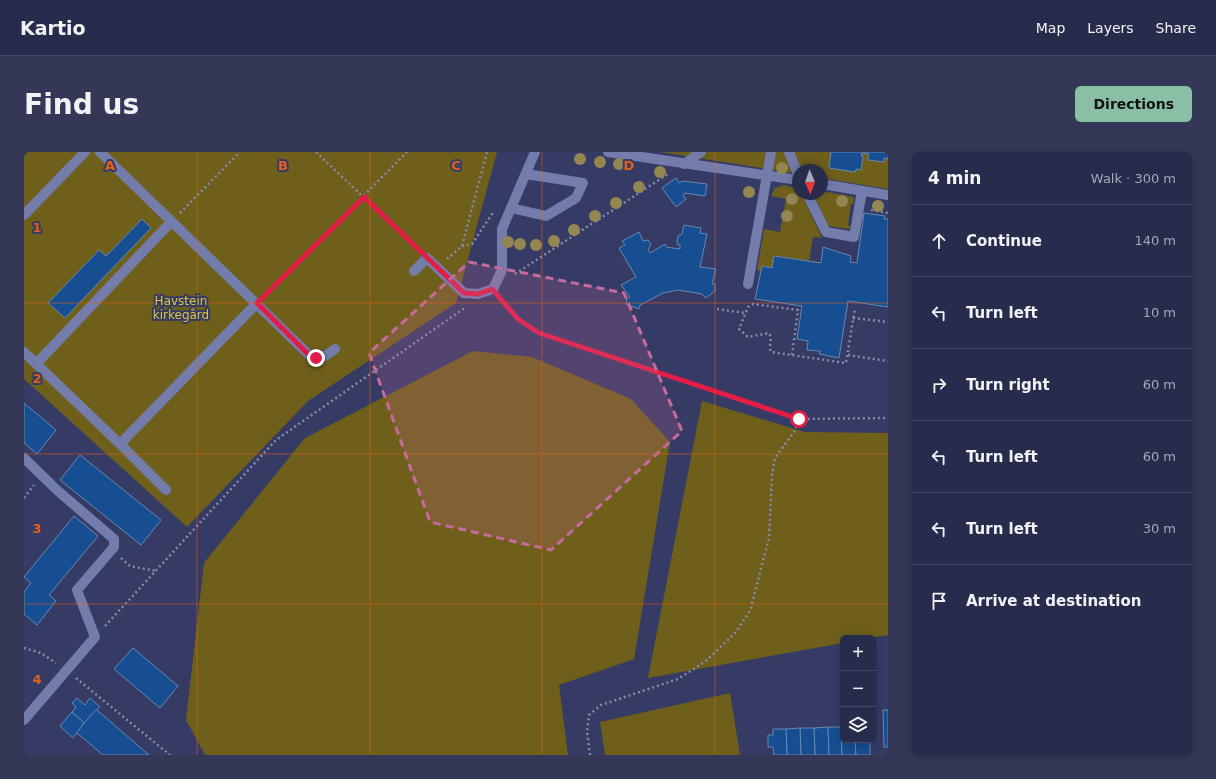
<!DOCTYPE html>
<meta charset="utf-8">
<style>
:root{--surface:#282c4c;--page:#343856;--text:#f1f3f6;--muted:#a5a7b5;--line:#444864;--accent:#8abfa5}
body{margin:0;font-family:"DejaVu Sans",sans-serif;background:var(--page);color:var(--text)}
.controls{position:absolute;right:12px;bottom:12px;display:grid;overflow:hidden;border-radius:6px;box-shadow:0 2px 10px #0003}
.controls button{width:36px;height:36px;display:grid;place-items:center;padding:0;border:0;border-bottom:1px solid var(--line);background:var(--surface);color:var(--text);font:20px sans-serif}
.compass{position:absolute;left:768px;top:12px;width:36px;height:36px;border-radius:50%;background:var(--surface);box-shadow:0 2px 10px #0003;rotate:178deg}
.stop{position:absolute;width:12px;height:12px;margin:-9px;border:3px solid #e11d48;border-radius:50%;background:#fff}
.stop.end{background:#e11d48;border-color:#fff;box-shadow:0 1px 4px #0008}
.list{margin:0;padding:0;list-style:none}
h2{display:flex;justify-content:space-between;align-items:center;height:52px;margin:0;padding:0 16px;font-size:17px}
h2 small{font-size:13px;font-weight:400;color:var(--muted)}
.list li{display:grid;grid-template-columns:26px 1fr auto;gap:12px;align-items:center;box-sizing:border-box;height:72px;padding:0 16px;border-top:1px solid var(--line)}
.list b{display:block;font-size:15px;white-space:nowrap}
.list em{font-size:13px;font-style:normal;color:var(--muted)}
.icon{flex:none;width:22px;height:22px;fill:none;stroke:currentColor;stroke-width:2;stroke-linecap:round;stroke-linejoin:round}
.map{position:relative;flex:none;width:864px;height:603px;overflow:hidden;border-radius:6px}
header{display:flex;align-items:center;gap:24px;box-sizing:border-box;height:56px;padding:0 20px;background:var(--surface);border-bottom:1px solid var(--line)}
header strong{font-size:19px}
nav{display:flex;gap:22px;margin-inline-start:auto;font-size:14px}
.intro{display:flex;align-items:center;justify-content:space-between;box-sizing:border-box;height:96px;padding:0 24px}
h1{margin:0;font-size:28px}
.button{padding:10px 18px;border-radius:6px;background:var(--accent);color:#111;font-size:14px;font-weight:700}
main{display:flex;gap:24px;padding:0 24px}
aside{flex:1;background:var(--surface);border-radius:6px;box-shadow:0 2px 10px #0003}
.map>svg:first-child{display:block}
.green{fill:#6e5f1b}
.building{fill:#174e91;stroke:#6989b2}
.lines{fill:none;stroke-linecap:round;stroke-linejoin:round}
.path{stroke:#858bad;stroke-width:2.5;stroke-dasharray:2 3;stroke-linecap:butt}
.minor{stroke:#737cab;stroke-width:10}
.tree{fill:#948651}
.route{stroke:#e11d48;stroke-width:5}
.marked{fill:#c66b9b;fill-opacity:0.2;stroke:#c66b9b;stroke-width:3;stroke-dasharray:8 5;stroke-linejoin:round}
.grid{fill:none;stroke:#e65f17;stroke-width:1;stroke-opacity:0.55}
.labels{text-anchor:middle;stroke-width:4;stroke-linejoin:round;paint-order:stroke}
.park-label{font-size:12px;fill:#e2c441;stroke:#353b65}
.grid-label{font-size:13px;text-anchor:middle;font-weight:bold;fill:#e65f17;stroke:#353b65;stroke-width:4;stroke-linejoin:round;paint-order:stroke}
</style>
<header>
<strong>Kartio</strong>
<nav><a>Map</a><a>Layers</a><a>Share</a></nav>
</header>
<div class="intro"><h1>Find us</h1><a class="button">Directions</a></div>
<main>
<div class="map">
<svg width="864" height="603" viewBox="0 0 864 603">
<rect width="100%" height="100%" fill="#353b65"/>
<!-- green -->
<g class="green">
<polygon points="0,0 473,0 432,151 284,249 163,375 0,227"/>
<polygon points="637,0 864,0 864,37 798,26 798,18 774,18 774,22"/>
<polygon points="760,33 774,37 774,42 778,43 798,86 789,85 785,109 750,104 748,116 738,114 737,119 733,118 740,77 756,80 762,47 747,44 751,36"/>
<polygon points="798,39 829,45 830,52 827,52 824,73 827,74 825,77 804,74 792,48 793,42 798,42"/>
<polygon points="449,199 508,205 607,247 646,290 610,507 535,533 544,603 181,603 162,568 180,411 281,286"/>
<polygon points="678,249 781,280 864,281 864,483 845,486 819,486 819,491 624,526"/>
<polygon points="706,541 716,603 581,603 576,570"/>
</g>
<!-- building -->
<g class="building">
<polygon points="807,0 864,0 864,7 860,6 860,10 844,8 845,2 838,1 837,4 839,4 837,18 832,17 831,20 805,16"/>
<polygon points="652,26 655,31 659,29 683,32 681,44 661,41 659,43 662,47 652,55 638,36"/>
<polygon points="840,61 861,64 860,67 864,67 864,155 824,149 815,206 795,202 796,199 783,198 784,189 773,187 778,154 731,147 738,114 748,116 750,104 797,111 799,95 827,104 826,110 833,111"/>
<polygon points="118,67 127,76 41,166 24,151 75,98 82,104"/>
<polygon points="660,73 677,76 676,81 683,82 676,115 692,117 688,132 691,132 691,139 682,146 678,142 654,138 639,141 616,153 615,157 602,152 603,147 606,145 597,133 612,125 595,96 601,93 598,89 615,80 619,89 624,88 627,92 624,98 626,101 641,92 642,95 656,97 656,93 653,92 654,84 658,82"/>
<polygon points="0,251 32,278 13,302 0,291"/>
<polygon points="56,303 137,368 117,393 36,328"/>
<polygon points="50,364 74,384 25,443 32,449 13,473 0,462 0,440 7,431 0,425"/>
<polygon points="109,496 154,534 136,556 90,517"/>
<polygon points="53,546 61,553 66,546 76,555 60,571 48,560 52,555 48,551"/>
<polygon points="72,558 73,558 125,603 79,603 53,581 52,580"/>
<polygon points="859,558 864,558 864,595 860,595"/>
<polygon points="48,560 60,571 49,586 36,574"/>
<polygon points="804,575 805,603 791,603 790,576"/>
<polygon points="804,575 817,575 818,603 805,603"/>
<polygon points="817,575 819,575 819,588 831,588 832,603 818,603"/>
<polygon points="776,576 790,576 791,603 777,603"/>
<polygon points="776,576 777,603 763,603 762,577"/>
<polygon points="749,577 762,577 763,603 750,603 749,595 744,595 744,583 749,583"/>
<polygon points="831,588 846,588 846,603 832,603"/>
</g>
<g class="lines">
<!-- path -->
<g class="path">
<polyline points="292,0 394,97"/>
<polyline points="847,58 864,61"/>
<polyline points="156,61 216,0"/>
<polyline points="438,94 448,92 470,59"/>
<polyline points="423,107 438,94 463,0"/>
<polyline points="491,122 644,22"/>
<polyline points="241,143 383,0"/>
<polyline points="477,146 494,167 515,181 775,267 864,266"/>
<polyline points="693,157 721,161"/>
<polyline points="829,166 864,170"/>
<path d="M768,203L774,158L729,152L724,155L715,177L724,185L745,181C749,188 744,193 747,200L822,211L831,156"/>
<polyline points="824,203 864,209"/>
<polyline points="0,346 10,333"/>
<polyline points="97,406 106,414 132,419"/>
<polyline points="81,474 252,288 442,155"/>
<polyline points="0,496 17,501 32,511"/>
<polyline points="52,526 146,603"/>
<polyline points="566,603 563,579 565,563 577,553 654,527 682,509 711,481 726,459 745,386 748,323 751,306 770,280 775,267"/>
</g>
<!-- minor -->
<g class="minor">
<polyline points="76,0 284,202 292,206 301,204 311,197"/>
<polyline points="584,0 774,28"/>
<polyline points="765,0 774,22"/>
<polyline points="660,12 677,0"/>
<polyline points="798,32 864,43"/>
<polyline points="783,42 802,80 830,85 838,39"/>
<polyline points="487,56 522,64 552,46 559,31 502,22"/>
<polyline points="0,63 61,0"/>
<polyline points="390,119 403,106 440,141 454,142 469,137 478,118 478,77 511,0"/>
<polyline points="724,132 747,0"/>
<polyline points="0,200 96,292 233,151"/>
<polyline points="13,211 147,70"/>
<polyline points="96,292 142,338"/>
<polyline points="0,306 34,339 90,387 90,395 53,438 71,485 0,568"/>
</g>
</g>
<!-- trees -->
<g class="tree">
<circle cx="556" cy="7" r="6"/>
<circle cx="576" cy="10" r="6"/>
<circle cx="595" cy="12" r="6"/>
<circle cx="758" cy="16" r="6"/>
<circle cx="636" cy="20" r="6"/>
<circle cx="615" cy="35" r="6"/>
<circle cx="725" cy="40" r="6"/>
<circle cx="768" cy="47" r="6"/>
<circle cx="818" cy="49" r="6"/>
<circle cx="592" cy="51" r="6"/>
<circle cx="854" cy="54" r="6"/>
<circle cx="571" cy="64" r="6"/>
<circle cx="763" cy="64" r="6"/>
<circle cx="550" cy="78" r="6"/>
<circle cx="530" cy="89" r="6"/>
<circle cx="484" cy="90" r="6"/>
<circle cx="496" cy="92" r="6"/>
<circle cx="512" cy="93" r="6"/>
</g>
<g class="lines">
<!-- route -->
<polyline class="route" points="292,206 284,202 233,151 340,45 440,141 454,142 468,137 494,167 515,181 775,267"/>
</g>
<!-- marked area -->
<path class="marked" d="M445,110L600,141L658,279L527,398L406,370L345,201Z"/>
<!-- grid -->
<path class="grid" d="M173,0V603M346,0V603M518,0V603M691,0V603M0,151H864M0,302H864M0,452H864"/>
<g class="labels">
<!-- park labels -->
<g class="park-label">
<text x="157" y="153">Havstein<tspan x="157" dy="14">kirkegård</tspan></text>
</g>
</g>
<g class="grid-label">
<text x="86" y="18">A</text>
<text x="259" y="18">B</text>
<text x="432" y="18">C</text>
<text x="605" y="18">D</text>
<text x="13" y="80">1</text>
<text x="13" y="231">2</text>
<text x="13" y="381">3</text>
<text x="13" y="532">4</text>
</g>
</svg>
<div class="controls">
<button>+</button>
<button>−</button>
<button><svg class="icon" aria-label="layers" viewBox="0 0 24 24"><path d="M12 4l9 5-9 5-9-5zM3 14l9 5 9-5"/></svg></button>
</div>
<svg class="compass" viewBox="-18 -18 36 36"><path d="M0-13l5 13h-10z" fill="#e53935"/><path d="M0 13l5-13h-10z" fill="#a5a7b5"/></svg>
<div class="stop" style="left:775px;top:267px"></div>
<div class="stop end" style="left:292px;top:206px"></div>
</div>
<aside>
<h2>4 min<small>Walk · 300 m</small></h2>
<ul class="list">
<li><svg class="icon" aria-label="ahead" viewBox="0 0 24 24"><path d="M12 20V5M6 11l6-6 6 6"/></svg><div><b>Continue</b></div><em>140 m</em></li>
<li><svg class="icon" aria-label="left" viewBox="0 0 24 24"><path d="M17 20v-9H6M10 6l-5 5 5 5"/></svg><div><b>Turn left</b></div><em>10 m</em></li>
<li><svg class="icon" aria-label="right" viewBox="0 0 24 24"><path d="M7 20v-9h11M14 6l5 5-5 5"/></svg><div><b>Turn right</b></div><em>60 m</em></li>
<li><svg class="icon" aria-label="left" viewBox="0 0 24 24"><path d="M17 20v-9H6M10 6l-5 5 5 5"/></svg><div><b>Turn left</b></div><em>60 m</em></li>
<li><svg class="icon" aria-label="left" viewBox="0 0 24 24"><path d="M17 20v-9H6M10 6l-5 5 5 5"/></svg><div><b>Turn left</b></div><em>30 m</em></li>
<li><svg class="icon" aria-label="arrive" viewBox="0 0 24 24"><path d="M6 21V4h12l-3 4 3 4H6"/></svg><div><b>Arrive at destination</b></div></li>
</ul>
</aside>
</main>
